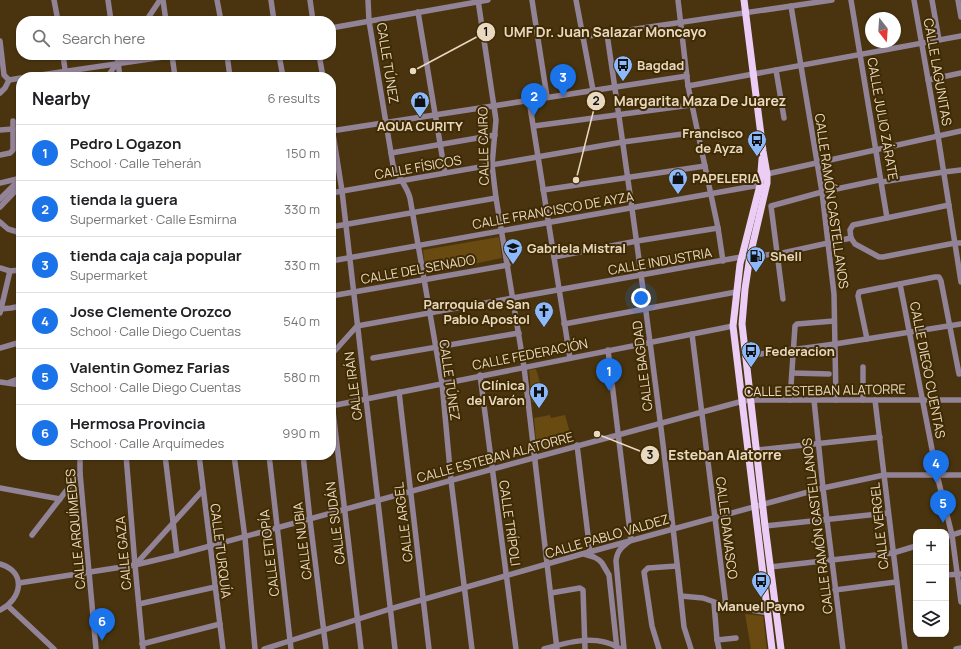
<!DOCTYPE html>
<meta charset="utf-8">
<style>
:root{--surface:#fff;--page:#f6f6f6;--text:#202124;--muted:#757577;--line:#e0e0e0;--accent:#1a73e8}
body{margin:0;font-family:Manrope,sans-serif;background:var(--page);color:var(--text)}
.controls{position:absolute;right:12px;bottom:12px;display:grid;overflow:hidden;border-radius:8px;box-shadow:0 1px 3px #0004}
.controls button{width:36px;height:36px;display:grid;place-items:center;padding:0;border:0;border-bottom:1px solid var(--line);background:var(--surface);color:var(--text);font:20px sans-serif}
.compass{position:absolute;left:865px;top:12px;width:36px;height:36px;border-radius:50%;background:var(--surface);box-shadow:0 1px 3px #0004;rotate:163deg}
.you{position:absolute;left:641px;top:298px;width:14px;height:14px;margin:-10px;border:3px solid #fff;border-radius:50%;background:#1a73e8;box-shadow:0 0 0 6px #1a73e833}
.badge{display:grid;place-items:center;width:26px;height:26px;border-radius:50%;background:var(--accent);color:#fff;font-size:13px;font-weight:700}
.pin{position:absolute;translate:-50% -33px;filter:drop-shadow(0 1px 2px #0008)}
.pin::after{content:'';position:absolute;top:21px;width:14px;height:12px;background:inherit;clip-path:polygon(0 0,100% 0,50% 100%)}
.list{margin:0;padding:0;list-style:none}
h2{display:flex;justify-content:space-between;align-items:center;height:52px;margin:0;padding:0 16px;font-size:17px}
h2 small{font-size:13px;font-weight:400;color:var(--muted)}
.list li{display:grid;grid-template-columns:26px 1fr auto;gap:12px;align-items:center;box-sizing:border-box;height:56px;padding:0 16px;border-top:1px solid var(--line)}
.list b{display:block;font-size:15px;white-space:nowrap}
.list p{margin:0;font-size:13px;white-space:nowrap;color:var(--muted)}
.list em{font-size:13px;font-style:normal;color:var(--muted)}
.icon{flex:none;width:22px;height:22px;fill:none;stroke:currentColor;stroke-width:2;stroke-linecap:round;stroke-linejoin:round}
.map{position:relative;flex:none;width:961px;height:649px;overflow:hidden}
.search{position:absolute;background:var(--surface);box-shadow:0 1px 3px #0004;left:16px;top:16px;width:320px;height:44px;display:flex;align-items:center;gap:10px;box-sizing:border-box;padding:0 14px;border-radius:16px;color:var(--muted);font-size:15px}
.panel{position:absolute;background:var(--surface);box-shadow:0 1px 3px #0004;left:16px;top:72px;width:320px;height:388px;border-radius:16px}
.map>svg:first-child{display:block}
.green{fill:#694b12}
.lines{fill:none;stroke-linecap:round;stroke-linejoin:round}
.minor{stroke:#928396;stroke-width:5.5}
.major{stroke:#ebcdf5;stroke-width:7}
.labels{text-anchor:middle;stroke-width:4;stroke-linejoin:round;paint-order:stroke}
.street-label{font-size:13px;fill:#ead9c1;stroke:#3e2a03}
.poi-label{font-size:13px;font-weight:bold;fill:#ead9c1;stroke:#3e2a03;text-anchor:start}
.leader{fill:none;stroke:#ead9c1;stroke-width:1.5}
.callout-dot{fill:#ead9c1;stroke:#3e2a03;stroke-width:1.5}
.mark-label{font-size:12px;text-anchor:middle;font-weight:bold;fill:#111}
.callout-label{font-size:14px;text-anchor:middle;font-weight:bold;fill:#ead9c1;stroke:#3e2a03;stroke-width:4;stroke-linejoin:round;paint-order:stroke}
</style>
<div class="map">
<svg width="961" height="649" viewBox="0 0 961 649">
<rect width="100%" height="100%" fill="#49340f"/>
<!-- green -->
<g class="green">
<polygon points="499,237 502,258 426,274 423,250"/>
<polygon points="536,369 545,400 532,402 529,370"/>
<polygon points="550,415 551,418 565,415 572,440 537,450 534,418"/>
<polygon points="745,614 763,616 767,649 751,649"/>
</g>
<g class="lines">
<!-- minor -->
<g class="minor">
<polyline points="54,0 58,21"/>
<polyline points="108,0 111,21"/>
<polyline points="163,0 166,21"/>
<polyline points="217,0 221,21"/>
<polyline points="271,0 274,21"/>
<polyline points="310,0 313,21"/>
<path d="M368,0L369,21L393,165C398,177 407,186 410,198L442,383L451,480L472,649"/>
<polyline points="478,0 496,120 492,165 496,198 524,367 557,649"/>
<polyline points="532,0 547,97"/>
<polyline points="576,0 593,90"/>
<polyline points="678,0 688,86 718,228 723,261"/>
<polyline points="851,0 887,218"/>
<polyline points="914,0 938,136 961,282"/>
<polyline points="932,0 939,40"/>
<polyline points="958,0 961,17"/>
<polyline points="791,6 822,192 834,294 836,400"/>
<polyline points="418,12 445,173"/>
<polyline points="146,21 160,0"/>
<polyline points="331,28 488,0"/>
<path d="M607,34C636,231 663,428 684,627L691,649"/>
<polyline points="582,37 832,0"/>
<polyline points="0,41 4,75 9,80"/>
<polyline points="63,55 66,77"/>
<polyline points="117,55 120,77"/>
<polyline points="172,55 175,77"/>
<polyline points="227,55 230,77"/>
<polyline points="279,55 283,77"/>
<polyline points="319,55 323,77"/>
<polyline points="776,70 784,118"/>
<polyline points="27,77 177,55"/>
<polyline points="107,77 123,55"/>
<polyline points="9,80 21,78"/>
<polyline points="928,80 961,73"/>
<polyline points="688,86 961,36"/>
<polyline points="0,93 5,88 9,80"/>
<polyline points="529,100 570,358"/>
<polyline points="331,121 342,191 395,649"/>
<polyline points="534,126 691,105"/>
<polyline points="0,130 13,129"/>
<polyline points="331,131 687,76"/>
<polyline points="391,153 495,135"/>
<polyline points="0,155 10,153 13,150 13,121"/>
<polyline points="767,174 961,131"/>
<polyline points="0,183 21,178"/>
<polyline points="543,190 705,166"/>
<polyline points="331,193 623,142 698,132"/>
<polyline points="0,199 21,178"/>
<polyline points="0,207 21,185"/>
<polyline points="0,222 8,229 21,233"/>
<polyline points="331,227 496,198"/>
<polyline points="851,238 855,244 879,257 883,257 955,243 961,243"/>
<polyline points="851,238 850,230 853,225 949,205"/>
<polyline points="554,257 637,241 718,228"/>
<polyline points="331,261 760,185"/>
<polyline points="0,268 10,271 21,270"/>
<polyline points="900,284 937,475 952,535 961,602"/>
<polyline points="331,296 508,265"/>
<polyline points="783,299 771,206 822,192 879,180 882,182 944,172 961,170"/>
<polyline points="0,309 11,308 21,306"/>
<polyline points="0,313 10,271"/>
<polyline points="564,324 736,292"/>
<polyline points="692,334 726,606"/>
<polyline points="867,339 858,296 859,292 935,277 939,277 941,281 959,374"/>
<polyline points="0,348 21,342"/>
<path d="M608,350L631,540C623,546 617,550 616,561L624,649"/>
<polyline points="331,355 357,326 741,257 778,254 851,238"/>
<polyline points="746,356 835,344 961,324"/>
<polyline points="373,358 519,333"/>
<polyline points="792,373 829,374"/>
<polyline points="480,375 516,649"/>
<polyline points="0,382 21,385"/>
<polyline points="10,382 21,378"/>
<polyline points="399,392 429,649"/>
<polyline points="331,394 361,649"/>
<polyline points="790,400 795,326 797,324 834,321"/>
<polyline points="814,400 823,488 843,649"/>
<polyline points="863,400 863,367"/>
<polyline points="875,400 905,649"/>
<polyline points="331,406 733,326"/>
<polyline points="577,445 590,552"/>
<polyline points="757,450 880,437"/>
<polyline points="80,455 80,473 96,649"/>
<polyline points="126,455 135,565 143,649"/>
<polyline points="165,455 177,555"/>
<polyline points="199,455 223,649"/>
<polyline points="234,455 245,538 255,649"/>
<polyline points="269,455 291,649"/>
<polyline points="303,455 310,520 326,649"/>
<polyline points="0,488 60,499"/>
<polyline points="765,526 888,513"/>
<polyline points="32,535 80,473"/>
<polyline points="946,537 961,532"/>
<polyline points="584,554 594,557 599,560 602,563 609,575 617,649"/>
<path d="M0,564C27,572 22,599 0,610"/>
<polyline points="135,565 203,490"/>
<polyline points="770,567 893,553 916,546"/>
<polyline points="946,575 961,574"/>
<polyline points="19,583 135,565 177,555 743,401 750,400 961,400"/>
<polyline points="835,590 896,582"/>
<polyline points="551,593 580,588 583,590 585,649"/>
<polyline points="681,596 703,598 726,606 768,613"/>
<polyline points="714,603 717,640 719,649"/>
<polyline points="139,604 215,587"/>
<polyline points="8,606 54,649"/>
<polyline points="717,640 736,638"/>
<polyline points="142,644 220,624"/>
<polyline points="264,649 390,609 582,554 823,488 884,475 961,475"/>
<path d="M544,649C568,642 596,634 619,648"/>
<polyline points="659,649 652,626 644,572 648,568 677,566"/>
<polyline points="956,649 961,648"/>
</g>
<!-- major -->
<g class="major">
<polyline points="744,0 763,151 767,174 767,183 750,256 745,289 742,324 765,526 781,649"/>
<polyline points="762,159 760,185 740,264 733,326 772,649"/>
</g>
</g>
<!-- icons -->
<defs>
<symbol id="bus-pin" viewBox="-11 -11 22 30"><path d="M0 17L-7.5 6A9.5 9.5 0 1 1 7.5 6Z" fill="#8cb9fc" stroke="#3e2a03"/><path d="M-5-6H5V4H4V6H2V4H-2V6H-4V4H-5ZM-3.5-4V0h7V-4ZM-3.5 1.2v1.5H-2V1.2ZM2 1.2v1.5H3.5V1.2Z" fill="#111"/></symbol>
<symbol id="shop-pin" viewBox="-11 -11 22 30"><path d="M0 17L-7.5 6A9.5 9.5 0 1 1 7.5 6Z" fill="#8cb9fc" stroke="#3e2a03"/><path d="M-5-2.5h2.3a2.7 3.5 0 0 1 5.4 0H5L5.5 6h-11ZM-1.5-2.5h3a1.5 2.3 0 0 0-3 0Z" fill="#111"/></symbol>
<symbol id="school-pin" viewBox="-11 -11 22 30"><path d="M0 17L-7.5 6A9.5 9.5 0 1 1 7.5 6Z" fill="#8cb9fc" stroke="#3e2a03"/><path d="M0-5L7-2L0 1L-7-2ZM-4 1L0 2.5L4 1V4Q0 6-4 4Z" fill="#111"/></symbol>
<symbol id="fuel-pin" viewBox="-11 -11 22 30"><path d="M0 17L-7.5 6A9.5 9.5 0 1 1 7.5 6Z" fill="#8cb9fc" stroke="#3e2a03"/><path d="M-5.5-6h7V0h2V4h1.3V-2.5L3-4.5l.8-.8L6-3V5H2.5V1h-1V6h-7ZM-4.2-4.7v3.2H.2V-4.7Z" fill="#111"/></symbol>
<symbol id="church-pin" viewBox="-11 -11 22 30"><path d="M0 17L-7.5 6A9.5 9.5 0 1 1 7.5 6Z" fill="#8cb9fc" stroke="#3e2a03"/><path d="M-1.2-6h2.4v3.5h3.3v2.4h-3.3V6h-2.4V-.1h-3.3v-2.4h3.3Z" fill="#111"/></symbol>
<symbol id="hospital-pin" viewBox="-11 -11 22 30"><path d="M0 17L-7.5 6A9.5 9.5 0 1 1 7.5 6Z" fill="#8cb9fc" stroke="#3e2a03"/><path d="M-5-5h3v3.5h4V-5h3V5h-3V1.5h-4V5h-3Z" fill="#111"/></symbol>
</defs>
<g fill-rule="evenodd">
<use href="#bus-pin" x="612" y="54" width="22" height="30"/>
<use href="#shop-pin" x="409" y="90" width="22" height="30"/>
<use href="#bus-pin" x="746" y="129" width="22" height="30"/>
<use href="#shop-pin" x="667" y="167" width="22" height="30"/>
<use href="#school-pin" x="502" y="237" width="22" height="30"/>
<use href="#fuel-pin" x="745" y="245" width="22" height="30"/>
<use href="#church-pin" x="533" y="300" width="22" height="30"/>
<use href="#bus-pin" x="740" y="340" width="22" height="30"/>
<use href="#hospital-pin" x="528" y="381" width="22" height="30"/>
<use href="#bus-pin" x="750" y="570" width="22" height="30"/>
</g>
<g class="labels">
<!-- street labels -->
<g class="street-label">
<text transform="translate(388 63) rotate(81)" y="5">CALLE TÚNEZ</text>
<text transform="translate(938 72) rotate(80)" y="5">CALLE LAGUNITAS</text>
<text transform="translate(883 119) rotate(80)" y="5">CALLE JULIO ZÁRATE</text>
<text transform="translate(483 146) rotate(-91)" y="5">CALLE CAIRO</text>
<text transform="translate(418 167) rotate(-10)" y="5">CALLE FÍSICOS</text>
<text transform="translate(832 201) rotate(82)" y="5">CALLE RAMÓN CASTELLANOS</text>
<text transform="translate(553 210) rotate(-10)" y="5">CALLE FRANCISCO DE AYZA</text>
<text transform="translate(660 261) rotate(-10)" y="5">CALLE INDUSTRIA</text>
<text transform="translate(418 269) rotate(-10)" y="5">CALLE DEL SENADO</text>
<text transform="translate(530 354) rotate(-11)" y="5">CALLE FEDERACIÓN</text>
<text transform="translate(642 366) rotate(-97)" y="5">CALLE BAGDAD</text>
<text transform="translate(928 370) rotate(79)" y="5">CALLE DIEGO CUENTAS</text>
<text transform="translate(450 380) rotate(82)" y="5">CALLE TÚNEZ</text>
<text transform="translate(353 386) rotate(-97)" y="5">CALLE IRÁN</text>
<text transform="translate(825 390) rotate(-1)" y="5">CALLE ESTEBAN ALATORRE</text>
<text transform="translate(495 457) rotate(-15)" y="5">CALLE ESTEBAN ALATORRE</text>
<text transform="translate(403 522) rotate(-97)" y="5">CALLE ARGEL</text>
<text transform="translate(335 523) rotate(-97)" y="5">CALLE SUDÁN</text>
<text transform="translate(510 523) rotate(82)" y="5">CALLE TRÍPOLI</text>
<text transform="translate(817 526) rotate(-97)" y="5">CALLE RAMÓN CASTELLANOS</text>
<text transform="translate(879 526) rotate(-96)" y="5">CALLE VERGEL</text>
<text transform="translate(727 528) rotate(83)" y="5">CALLE DAMASCO</text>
<text transform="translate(75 529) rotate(-95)" y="5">CALLE ARQUÍMEDES</text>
<text transform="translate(607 536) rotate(-16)" y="5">CALLE PABLO VALDEZ</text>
<text transform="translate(302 541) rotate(-97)" y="5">CALLE NUBIA</text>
<text transform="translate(221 551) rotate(83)" y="5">CALLE TURQUÍA</text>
<text transform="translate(123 553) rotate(-95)" y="5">CALLE GAZA</text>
<text transform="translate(269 553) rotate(-97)" y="5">CALLE ETIOPÍA</text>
</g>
<!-- poi labels -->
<g class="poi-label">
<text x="637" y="70">Bagdad</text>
<text x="420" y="131" text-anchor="middle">AQUA CURITY</text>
<text x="743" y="138" text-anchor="end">Francisco<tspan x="743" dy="15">de Ayza</tspan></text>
<text x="692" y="183">PAPELERIA</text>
<text x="527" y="253">Gabriela Mistral</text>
<text x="770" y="261">Shell</text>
<text x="530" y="309" text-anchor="end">Parroquia de San<tspan x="530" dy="15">Pablo Apostol</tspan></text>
<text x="765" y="356">Federacion</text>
<text x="525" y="390" text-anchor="end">Clínica<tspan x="525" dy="15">del Varón</tspan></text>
<text x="761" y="611" text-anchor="middle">Manuel Payno</text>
</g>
</g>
<!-- callouts -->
<path class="leader" d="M413 71L486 32M576 180L596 101M597 434L650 455"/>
<g class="callout-dot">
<circle cx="413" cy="71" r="4"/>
<circle cx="576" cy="180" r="4"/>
<circle cx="597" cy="434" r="4"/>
<circle cx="486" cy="32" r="10"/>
<circle cx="596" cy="101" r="10"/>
<circle cx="650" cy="455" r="10"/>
</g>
<g class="mark-label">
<text x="486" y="36">1</text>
<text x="596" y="105">2</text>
<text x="650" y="459">3</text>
</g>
<g class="callout-label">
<text x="605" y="37">UMF Dr. Juan Salazar Moncayo</text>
<text x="700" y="106">Margarita Maza De Juarez</text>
<text x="725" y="460">Esteban Alatorre</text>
</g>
</svg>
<div class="controls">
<button>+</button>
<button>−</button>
<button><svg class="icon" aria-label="layers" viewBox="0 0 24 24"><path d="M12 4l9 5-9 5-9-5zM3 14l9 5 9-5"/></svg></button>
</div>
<svg class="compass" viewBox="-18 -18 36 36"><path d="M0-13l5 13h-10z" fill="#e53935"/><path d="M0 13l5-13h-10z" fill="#757577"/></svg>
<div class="you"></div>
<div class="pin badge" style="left:609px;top:391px">1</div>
<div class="pin badge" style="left:534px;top:116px">2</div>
<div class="pin badge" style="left:563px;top:97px">3</div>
<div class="pin badge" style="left:936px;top:483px">4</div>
<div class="pin badge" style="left:943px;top:523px">5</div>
<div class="pin badge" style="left:102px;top:641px">6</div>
<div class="search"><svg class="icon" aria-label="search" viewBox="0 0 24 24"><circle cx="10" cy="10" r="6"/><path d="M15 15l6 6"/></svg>Search here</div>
<section class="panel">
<h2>Nearby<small>6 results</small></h2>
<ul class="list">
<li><span class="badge">1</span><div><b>Pedro L Ogazon</b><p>School · Calle Teherán</p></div><em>150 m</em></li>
<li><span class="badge">2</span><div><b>tienda la guera</b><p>Supermarket · Calle Esmirna</p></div><em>330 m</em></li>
<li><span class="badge">3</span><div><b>tienda caja caja popular</b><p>Supermarket</p></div><em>330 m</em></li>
<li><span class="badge">4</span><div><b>Jose Clemente Orozco</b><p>School · Calle Diego Cuentas</p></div><em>540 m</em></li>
<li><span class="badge">5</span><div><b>Valentin Gomez Farias</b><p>School · Calle Diego Cuentas</p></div><em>580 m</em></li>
<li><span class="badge">6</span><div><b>Hermosa Provincia</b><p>School · Calle Arquímedes</p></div><em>990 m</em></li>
</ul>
</section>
</div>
